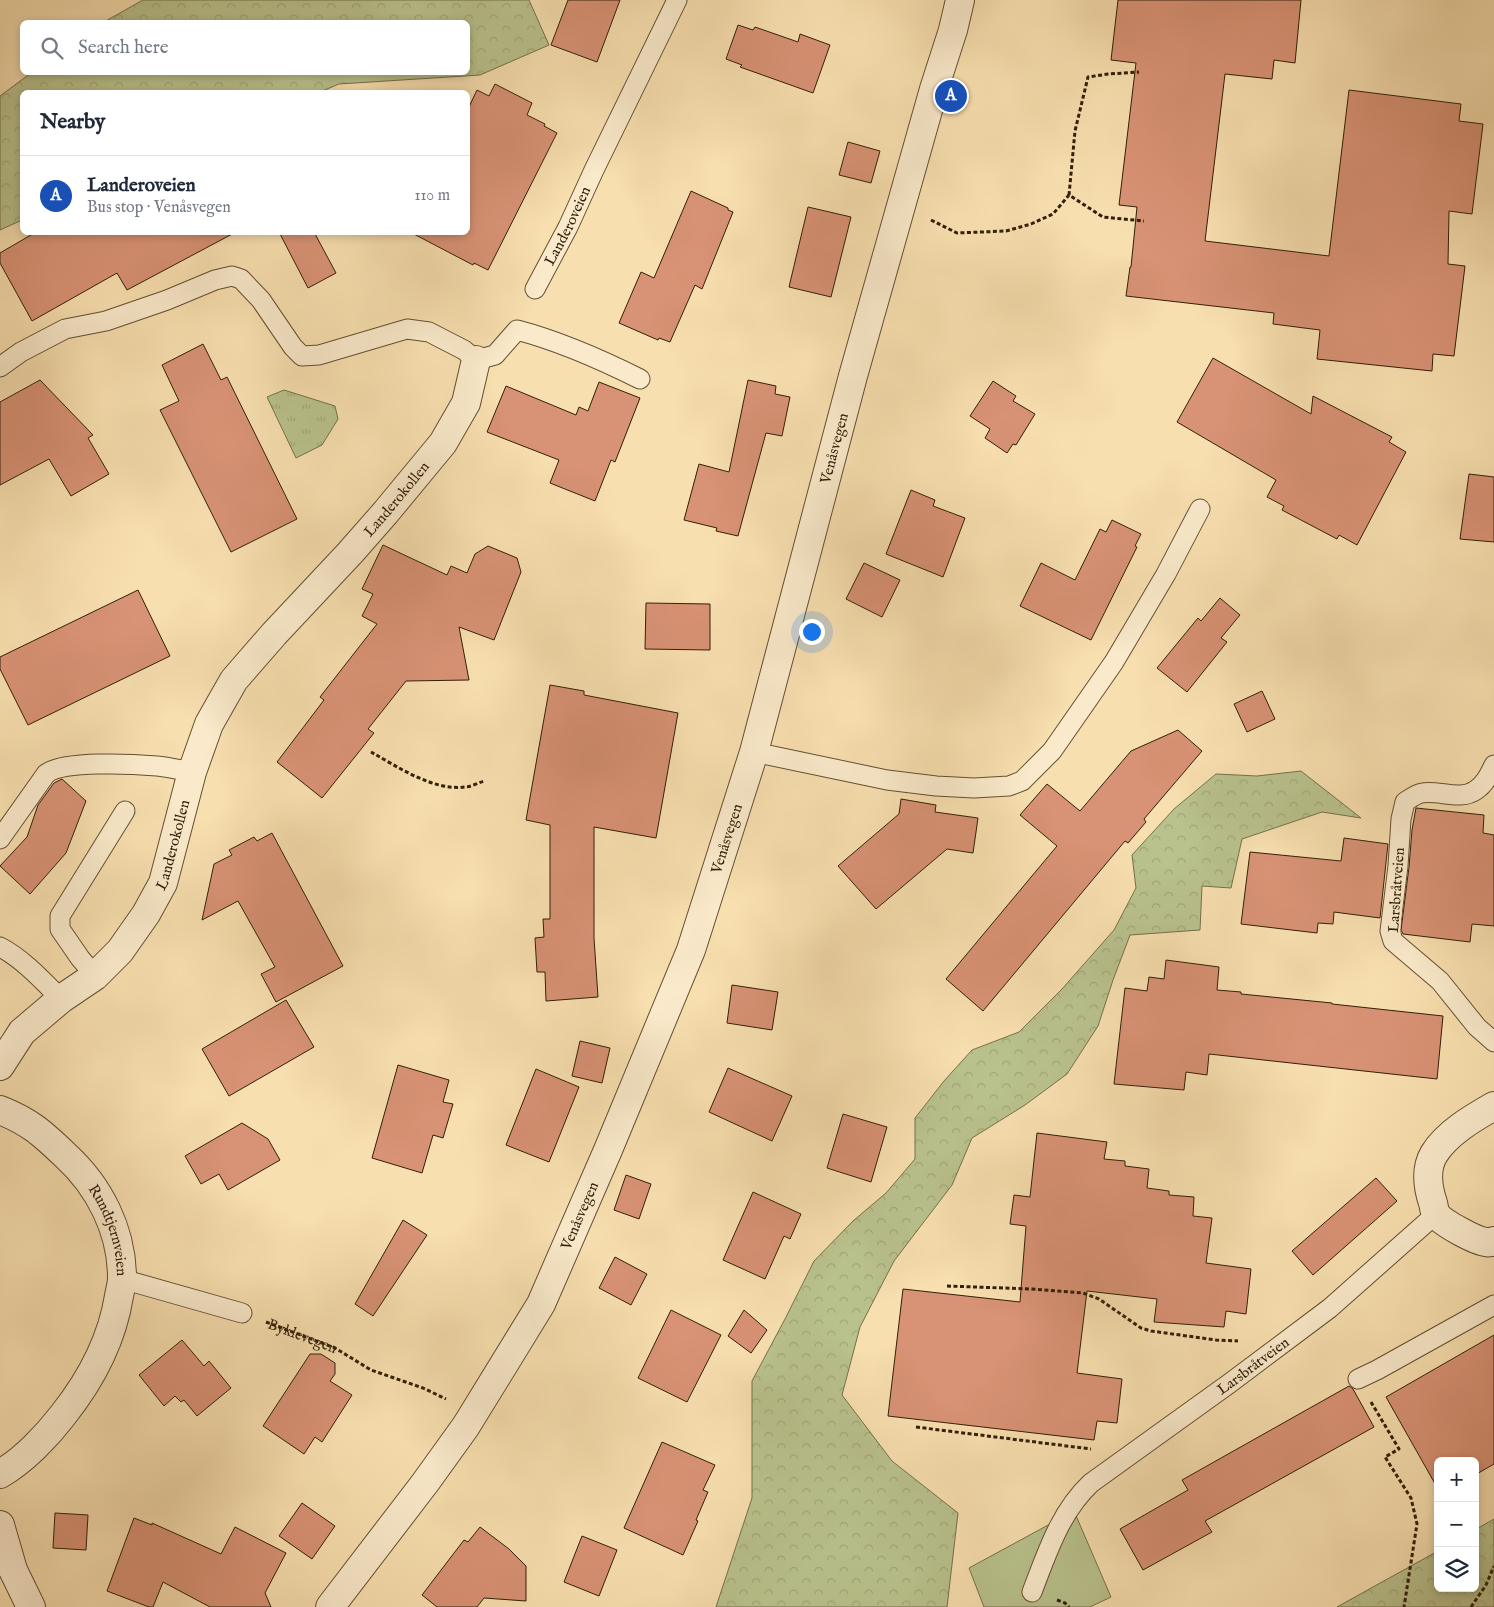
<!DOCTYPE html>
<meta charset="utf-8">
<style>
:root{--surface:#fff;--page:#f6f6f7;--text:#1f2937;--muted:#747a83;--line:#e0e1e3;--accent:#111827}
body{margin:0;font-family:"IM FELL English",serif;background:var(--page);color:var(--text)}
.controls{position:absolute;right:15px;bottom:15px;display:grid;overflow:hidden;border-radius:8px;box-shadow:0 2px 8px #0003}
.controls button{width:45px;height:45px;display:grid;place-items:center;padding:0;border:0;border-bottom:1px solid var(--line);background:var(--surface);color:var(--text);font:25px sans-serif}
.you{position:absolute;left:811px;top:631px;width:18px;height:18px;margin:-12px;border:4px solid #fff;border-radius:50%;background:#1a73e8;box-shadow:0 0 0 8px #1a73e833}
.badge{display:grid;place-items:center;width:32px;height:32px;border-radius:50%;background:var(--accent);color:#fff;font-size:16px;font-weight:700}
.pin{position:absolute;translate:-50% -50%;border:2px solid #fff;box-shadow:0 1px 5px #0006}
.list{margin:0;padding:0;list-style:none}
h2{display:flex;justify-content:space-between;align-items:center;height:65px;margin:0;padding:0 20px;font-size:21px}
h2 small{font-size:16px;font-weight:400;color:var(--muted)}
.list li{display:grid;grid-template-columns:32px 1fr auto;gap:15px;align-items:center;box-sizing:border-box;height:80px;padding:0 20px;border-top:1px solid var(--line)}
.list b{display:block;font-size:19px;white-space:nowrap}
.list p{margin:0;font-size:16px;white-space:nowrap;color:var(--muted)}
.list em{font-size:16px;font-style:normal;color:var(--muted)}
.icon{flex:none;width:28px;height:28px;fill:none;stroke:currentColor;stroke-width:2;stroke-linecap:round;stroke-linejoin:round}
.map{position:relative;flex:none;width:1494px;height:1607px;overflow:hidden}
.search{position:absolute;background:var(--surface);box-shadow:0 2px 8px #0003;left:20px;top:20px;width:450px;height:55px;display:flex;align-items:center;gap:12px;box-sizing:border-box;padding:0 18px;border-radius:8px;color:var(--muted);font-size:19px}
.panel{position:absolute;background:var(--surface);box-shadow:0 2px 8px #0003;left:20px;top:90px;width:450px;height:145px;border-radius:8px}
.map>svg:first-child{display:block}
.grass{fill:url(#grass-tufts);stroke:#75704a}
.forest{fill:url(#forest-crowns);stroke:#75704a}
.pitch{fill:#b9c28d;stroke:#75704a}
.building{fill:#d89275;stroke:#311f08}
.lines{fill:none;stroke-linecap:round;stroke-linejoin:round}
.service-casing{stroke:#634f32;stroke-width:21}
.minor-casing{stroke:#634f32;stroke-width:30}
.path{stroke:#311f08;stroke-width:3;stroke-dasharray:4 2.5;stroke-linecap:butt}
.service{stroke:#faeacb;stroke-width:19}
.minor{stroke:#faeacb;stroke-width:28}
.labels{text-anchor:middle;stroke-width:4.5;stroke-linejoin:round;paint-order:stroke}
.street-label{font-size:15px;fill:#311f08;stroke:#faeacb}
</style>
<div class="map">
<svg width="1494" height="1607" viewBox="0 0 1494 1607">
<defs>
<pattern id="grass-tufts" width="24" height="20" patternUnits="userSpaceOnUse" patternTransform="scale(1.25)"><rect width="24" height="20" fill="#b9c28d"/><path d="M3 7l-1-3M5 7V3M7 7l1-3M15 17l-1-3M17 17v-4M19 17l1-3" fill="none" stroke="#a0a678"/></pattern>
<pattern id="forest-crowns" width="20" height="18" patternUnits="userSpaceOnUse" patternTransform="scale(1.25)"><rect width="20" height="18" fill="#b9c28d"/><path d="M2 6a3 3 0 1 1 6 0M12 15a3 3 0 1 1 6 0" fill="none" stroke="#a0a678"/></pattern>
</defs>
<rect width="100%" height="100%" fill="#f8dfaf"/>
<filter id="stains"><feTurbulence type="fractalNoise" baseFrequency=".004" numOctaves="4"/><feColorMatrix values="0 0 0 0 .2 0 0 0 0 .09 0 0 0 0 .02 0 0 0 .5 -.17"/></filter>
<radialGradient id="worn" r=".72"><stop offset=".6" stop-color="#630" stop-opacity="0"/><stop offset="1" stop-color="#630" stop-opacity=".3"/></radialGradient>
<!-- grass -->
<polygon class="grass" points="284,390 335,406 338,419 322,445 296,458 267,397"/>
<!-- forest -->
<g class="forest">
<polygon points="143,0 529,0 549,45 480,75 339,84 320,92 22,92 22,220 0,230 0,96 31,73 468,72 468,22 104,22"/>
<polygon points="1301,771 1361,818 1322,812 1242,839 1231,888 1202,886 1200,930 1130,935 1113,980 1098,1026 1067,1074 1025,1105 972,1138 952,1185 894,1261 860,1327 842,1395 892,1461 958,1513 947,1607 716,1607 752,1498 752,1381 785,1319 814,1261 853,1221 886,1193 915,1159 915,1118 944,1081 972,1050 1019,1032 1062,989 1114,930 1136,888 1132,855 1174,809 1216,774 1257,776"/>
<polygon points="1494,1519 1494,1607 1337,1607 1438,1551 1438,1588 1475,1588 1475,1530"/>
</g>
<!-- pitch -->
<polygon class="pitch" points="1074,1511 1111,1597 1090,1607 984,1607 969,1568"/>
<!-- building -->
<g class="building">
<polygon points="568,0 620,0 597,62 551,45"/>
<polygon points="1118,0 1301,0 1295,63 1274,60 1272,79 1225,74 1205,241 1329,256 1349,90 1461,104 1459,121 1483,124 1472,214 1449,211 1448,264 1465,266 1454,356 1433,354 1432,371 1317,359 1320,330 1273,324 1274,313 1126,296 1130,267 1131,267 1137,207 1119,205 1136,63 1111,60"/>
<polygon points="738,25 753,30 755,27 798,42 800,34 830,45 813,93 740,67 742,65 726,59"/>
<polygon points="495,84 532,103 527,115 545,124 544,126 557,133 488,270 474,263 473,265 410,232 468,232 468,109 477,90 489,96"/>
<polygon points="848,142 880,151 871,183 839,175"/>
<polygon points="691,191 728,208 728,210 733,212 702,289 695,285 670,342 659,338 658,340 619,323 641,272 654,278"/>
<polygon points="808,207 851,217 831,297 789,287"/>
<polygon points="36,232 236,232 127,290 117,273 32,321 0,263 0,253"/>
<polygon points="279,232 314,232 336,273 308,288"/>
<polygon points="203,344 221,380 227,377 297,519 231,552 160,410 179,401 162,365"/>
<polygon points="1213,358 1311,414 1313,396 1392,437 1389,442 1406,452 1357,545 1339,535 1337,539 1282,510 1284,506 1267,497 1276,480 1177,422"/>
<polygon points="40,380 93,435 88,438 109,474 71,496 49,459 0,485 0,402"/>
<polygon points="748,380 776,386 775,394 790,397 782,436 766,433 738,536 716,531 717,528 684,520 699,464 729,472"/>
<polygon points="993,381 1016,396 1013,401 1035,414 1016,445 1013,444 1007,453 985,438 990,429 970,416"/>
<polygon points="599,382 640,398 615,462 611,460 595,501 550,483 559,460 487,432 506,386 576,415 579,407 588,411"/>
<polygon points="1469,474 1494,477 1494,542 1460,539"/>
<polygon points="911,490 935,500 933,506 965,518 943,577 886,554"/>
<polygon points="1112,520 1141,534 1135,546 1137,547 1091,640 1020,606 1041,563 1075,580 1100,529 1106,532"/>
<polygon points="383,545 447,575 451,566 467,573 475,554 488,546 517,558 521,572 494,640 459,627 469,680 406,681 368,729 374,733 322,798 277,762 324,700 320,697 377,624 362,616 373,594 362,589"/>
<polygon points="864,563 900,580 882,617 846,599"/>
<polygon points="138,590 170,656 28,725 0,669 0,657"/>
<polygon points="1220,598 1240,615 1221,638 1227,642 1187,692 1157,668 1198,618 1201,621"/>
<polygon points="646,603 710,604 710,650 645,649"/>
<polygon points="550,685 584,691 584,695 678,713 656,838 594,827 594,938 598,997 546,1001 545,972 537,972 535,938 544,937 543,919 550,919 550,825 526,820"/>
<polygon points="1262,691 1275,719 1247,732 1234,704"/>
<polygon points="1178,730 1202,751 1144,819 1146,822 1128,843 1125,841 983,1011 946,979 1057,846 1020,815 1047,784 1080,811 1131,751"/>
<polygon points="62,779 86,801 66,853 30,894 0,866 27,837 38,805 54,783"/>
<polygon points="901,799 936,805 935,812 978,818 973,853 947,849 876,909 838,866 899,814"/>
<polygon points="1416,808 1484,815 1483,833 1494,835 1494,926 1472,924 1470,942 1403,934 1401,930 1409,867 1412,830"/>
<polygon points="272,833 343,966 276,1002 261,974 275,967 238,901 202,920 214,864 232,855 229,850 254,837 257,841"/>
<polygon points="1344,838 1388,844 1380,918 1334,912 1333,924 1318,923 1317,933 1241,924 1250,852 1341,861"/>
<polygon points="1166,960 1219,967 1217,990 1241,992 1241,994 1332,1003 1332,1004 1443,1016 1437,1079 1209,1054 1207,1075 1186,1072 1184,1090 1114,1084 1125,988 1147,991 1149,977 1164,979"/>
<polygon points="732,985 778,992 772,1030 727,1023"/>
<polygon points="286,1000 314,1047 229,1096 202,1049"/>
<polygon points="580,1041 610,1048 602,1083 572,1076"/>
<polygon points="398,1065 449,1080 443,1102 453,1104 443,1138 433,1135 422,1173 372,1158"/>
<polygon points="728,1068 792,1096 772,1141 709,1112"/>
<polygon points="536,1069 579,1087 549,1162 506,1145"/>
<polygon points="843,1114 887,1127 871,1182 827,1168"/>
<polygon points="242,1123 268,1139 280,1160 228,1190 219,1174 201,1184 185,1156"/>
<polygon points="1037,1133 1107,1142 1104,1159 1125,1161 1125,1166 1149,1169 1147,1188 1169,1191 1169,1195 1194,1197 1193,1216 1212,1218 1206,1263 1251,1269 1246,1314 1226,1311 1224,1327 1154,1322 1157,1299 1087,1291 1077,1373 1122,1379 1117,1423 1097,1421 1094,1440 888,1416 903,1289 1020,1302 1026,1226 1010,1224 1014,1195 1030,1197"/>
<polygon points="626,1175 651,1184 639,1219 614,1210"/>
<polygon points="1376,1178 1397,1201 1313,1275 1292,1251"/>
<polygon points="753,1192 801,1214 790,1239 784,1236 765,1279 723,1260"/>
<polygon points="403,1220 427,1235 373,1316 355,1304"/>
<polygon points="615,1257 647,1274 631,1305 599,1288"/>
<polygon points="671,1310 721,1335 687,1402 638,1378"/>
<polygon points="744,1310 767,1330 751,1353 728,1336"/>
<polygon points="1494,1335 1494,1464 1475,1475 1475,1461 1438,1461 1438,1489 1386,1397"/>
<polygon points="182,1340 204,1366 209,1361 231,1388 197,1416 184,1400 181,1402 175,1396 164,1406 139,1375"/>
<polygon points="310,1354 321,1354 335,1363 335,1374 330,1381 352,1395 322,1442 315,1437 304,1454 263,1426"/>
<polygon points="1349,1386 1353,1389 1374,1427 1205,1521 1212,1532 1143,1570 1120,1529 1188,1490 1182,1480"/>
<polygon points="662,1442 715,1465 703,1490 708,1492 696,1520 698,1521 683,1555 624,1528"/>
<polygon points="302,1503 335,1526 312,1559 279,1536"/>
<polygon points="55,1513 88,1515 86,1550 53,1548"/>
<polygon points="134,1518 152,1525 152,1523 221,1554 235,1527 286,1553 265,1593 271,1607 210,1607 163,1582 153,1607 149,1607 107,1591"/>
<polygon points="480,1527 509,1549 526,1566 526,1601 484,1598 477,1607 437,1607 422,1595 464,1540 468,1542"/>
<polygon points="582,1536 617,1550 599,1596 564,1582"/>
</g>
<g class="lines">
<defs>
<g id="service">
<path id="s2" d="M535,289L568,227L594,170L677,0"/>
<path d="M0,367L21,352L65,329L106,321L167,300L215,280L232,276L241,279L261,300L293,347L302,356L319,355L407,329L429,332L464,350L476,360L495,355L517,330C559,341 600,359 640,379"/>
<polyline points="754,752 887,780 936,786 974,788 1009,786 1022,781 1052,751 1114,662 1166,574 1200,509"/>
<path d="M1494,765C1489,775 1485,784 1476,790C1461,801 1439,790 1422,793C1416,794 1411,798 1405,802L1401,819L1398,866L1390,931L1393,941L1440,981L1477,1027L1494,1042"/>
<path d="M0,839L46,774C62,760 134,764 157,766C169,767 180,770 192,772"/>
<path d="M0,947C23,959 43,981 61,999"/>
<polyline points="95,976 80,958 60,929 60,916 125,811"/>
<polyline points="122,1279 242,1313"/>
<polyline points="1358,1379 1377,1370 1494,1305"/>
<path id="s3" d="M1032,1592C1047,1553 1060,1512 1091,1483L1230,1383L1330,1308L1436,1214"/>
</g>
<g id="minor">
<path id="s4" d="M0,1066L22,1032L61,999L95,976L120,951L146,914L163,883L192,772L209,724L222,701L234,680L274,634L350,553L386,512L443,443L466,403L476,360"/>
<path d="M1494,1106C1473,1118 1447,1133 1434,1154C1425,1169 1428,1188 1433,1203C1434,1206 1434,1211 1436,1214C1442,1223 1476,1241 1486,1242C1488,1243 1493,1242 1494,1241"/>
<path id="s5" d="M0,1110C30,1122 42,1133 65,1155C99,1186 122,1230 122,1278C122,1284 120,1290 119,1296C112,1340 90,1381 63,1415C47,1436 23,1461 0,1474"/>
<polyline points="0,1525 13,1570 31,1607"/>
<path id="s6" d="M330,1607L425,1483L466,1426L541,1304L608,1150L691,950L754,752L853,376L934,89L953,30L960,0"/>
</g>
</defs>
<!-- service casing -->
<use href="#service" class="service-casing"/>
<!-- minor casing -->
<use href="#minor" class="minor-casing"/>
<!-- path -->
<g class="path">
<polyline points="1069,195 1075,131 1088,77 1108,74 1139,72"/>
<polyline points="931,220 957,233 1006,231 1031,224 1053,214 1069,195 1103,217 1144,221"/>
<path d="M371,752C398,767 433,791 465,787C471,787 478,783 484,781"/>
<polyline points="947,1286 1031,1289 1083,1293 1099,1299 1141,1328 1151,1331 1216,1340 1238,1341"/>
<path id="s1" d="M266,1322L335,1348L371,1370L423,1388L446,1399"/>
<polyline points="1371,1402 1399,1449 1385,1457 1411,1498 1417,1524 1404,1607"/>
<polyline points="916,1427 1091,1449"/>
<polyline points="1057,1600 1065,1603 1069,1607"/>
<polyline points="1471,1607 1486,1585 1494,1566"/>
</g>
<!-- service -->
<use href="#service" class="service"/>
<!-- minor -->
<use href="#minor" class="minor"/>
</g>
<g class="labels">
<!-- street labels -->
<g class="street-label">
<text dy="5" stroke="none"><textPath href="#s2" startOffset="71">Landeroveien</textPath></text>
<text dy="5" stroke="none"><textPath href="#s6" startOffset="1276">Venåsvegen</textPath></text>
<text dy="5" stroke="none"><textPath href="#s4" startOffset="708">Landerokollen</textPath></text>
<text dy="5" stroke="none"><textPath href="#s6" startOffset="871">Venåsvegen</textPath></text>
<text dy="5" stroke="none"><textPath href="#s4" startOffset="288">Landerokollen</textPath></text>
<text transform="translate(1396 890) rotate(-86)" y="5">Larsbråtveien</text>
<text dy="5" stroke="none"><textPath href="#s6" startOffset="466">Venåsvegen</textPath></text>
<text dy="5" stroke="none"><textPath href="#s5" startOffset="169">Rundtjernveien</textPath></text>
<text dy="5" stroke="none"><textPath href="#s1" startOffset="39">Byklevegen</textPath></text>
<text dy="5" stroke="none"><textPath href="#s3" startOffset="325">Larsbråtveien</textPath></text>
</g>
</g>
<rect width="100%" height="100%" filter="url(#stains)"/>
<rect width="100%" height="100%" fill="url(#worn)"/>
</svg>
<div class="controls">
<button>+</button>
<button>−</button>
<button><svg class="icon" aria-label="layers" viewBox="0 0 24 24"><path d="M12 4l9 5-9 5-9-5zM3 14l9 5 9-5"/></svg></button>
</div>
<div class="you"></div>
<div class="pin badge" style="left:951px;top:96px;background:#1a4fb4">A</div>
<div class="search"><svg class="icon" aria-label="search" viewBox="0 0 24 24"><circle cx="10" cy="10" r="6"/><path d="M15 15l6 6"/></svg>Search here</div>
<section class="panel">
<h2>Nearby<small></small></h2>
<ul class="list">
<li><span class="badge" style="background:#1a4fb4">A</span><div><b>Landeroveien</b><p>Bus stop · Venåsvegen</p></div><em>110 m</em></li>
</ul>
</section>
</div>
